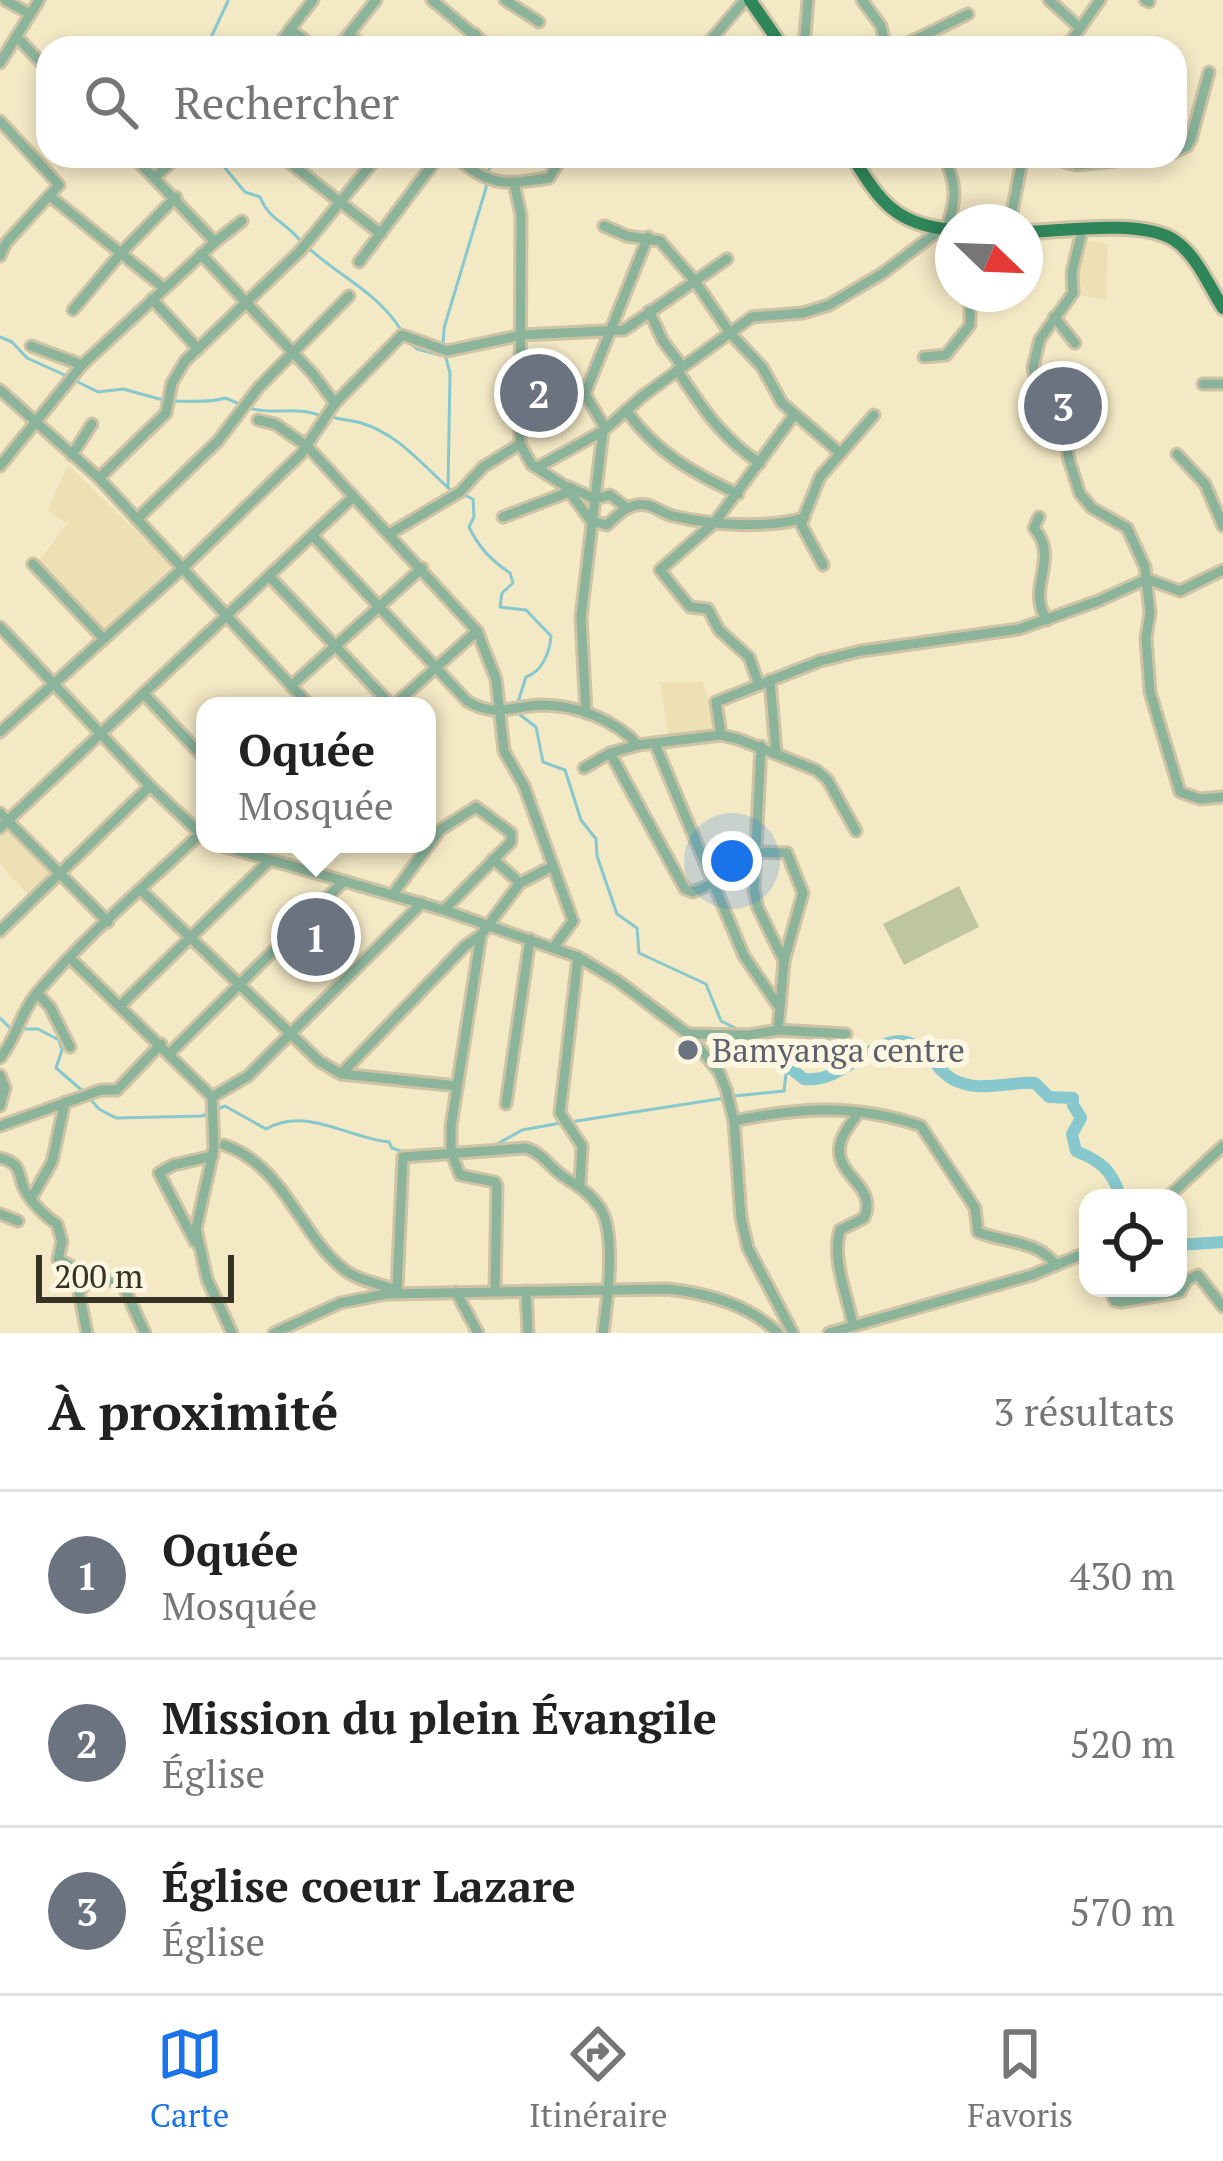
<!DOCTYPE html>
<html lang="fr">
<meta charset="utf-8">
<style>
:root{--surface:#fff;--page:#f2f2f2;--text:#222;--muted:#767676;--line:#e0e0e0;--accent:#1a73e8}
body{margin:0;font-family:"PT Serif",serif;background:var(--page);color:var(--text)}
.controls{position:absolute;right:36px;bottom:36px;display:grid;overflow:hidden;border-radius:24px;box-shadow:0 6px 18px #0003}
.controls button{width:108px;height:108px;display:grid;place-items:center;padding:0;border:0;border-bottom:3px solid var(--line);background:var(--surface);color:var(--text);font:60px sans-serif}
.compass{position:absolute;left:935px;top:204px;width:108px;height:108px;border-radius:50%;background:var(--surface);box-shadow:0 6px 18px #0003;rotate:113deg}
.scale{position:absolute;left:36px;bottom:30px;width:198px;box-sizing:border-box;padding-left:12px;border:6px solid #363224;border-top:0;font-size:33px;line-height:42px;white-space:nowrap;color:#363224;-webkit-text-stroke:9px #fdf7e1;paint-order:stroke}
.you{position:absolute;left:732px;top:861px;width:42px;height:42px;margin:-30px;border:9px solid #fff;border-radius:50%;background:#1a73e8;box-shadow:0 0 0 18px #1a73e833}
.badge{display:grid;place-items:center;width:78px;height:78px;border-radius:50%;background:var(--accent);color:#fff;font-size:39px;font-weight:700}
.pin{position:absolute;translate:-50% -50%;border:6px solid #fff;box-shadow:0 3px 12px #0006}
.popup{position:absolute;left:196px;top:697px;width:240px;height:156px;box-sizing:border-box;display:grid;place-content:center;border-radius:24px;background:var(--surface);filter:drop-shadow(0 3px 9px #0005);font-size:39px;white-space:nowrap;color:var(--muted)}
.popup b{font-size:45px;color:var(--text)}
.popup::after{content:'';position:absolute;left:50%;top:100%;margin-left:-24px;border:24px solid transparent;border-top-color:var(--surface)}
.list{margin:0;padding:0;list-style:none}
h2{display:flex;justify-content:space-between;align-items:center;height:156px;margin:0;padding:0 48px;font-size:51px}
h2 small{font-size:39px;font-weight:400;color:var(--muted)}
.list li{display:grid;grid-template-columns:78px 1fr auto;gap:36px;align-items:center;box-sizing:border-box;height:168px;padding:0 48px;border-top:3px solid var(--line)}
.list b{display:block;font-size:45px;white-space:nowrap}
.list p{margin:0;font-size:39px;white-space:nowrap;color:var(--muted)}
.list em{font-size:39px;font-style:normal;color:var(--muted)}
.icon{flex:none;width:66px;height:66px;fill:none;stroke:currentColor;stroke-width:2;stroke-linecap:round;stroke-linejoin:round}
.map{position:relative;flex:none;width:1223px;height:1333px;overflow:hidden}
.search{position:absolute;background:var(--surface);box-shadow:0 6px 18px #0003;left:36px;right:36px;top:36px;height:132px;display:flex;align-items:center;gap:30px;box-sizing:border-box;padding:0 42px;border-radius:36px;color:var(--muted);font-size:45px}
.sheet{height:660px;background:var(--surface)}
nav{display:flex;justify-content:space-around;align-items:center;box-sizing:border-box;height:168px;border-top:3px solid var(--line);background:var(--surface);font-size:33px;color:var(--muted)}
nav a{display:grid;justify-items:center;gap:6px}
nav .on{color:var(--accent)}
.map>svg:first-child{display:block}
.built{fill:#ede0b4}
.green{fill:#bec69d}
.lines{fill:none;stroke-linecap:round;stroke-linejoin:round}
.stream{stroke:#86c8cd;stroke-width:3}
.river{stroke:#86c8cd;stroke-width:12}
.minor-casing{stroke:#cec4a5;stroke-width:15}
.major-casing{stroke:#cec4a5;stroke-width:18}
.minor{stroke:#8bb49b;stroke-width:9}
.major{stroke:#2f865a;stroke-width:12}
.worship-dot{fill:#6b7280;stroke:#fdf7e1;stroke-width:4.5}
.labels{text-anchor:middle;stroke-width:12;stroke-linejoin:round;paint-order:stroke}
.worship-label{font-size:33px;fill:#5b616d;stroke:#fdf7e1;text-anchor:start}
</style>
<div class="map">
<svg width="1223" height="1333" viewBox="0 0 1223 1333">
<rect width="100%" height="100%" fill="#f4e9c5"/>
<!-- built -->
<g class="built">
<polygon points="1084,240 1108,244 1106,300 1075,294"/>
<polygon points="68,465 172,566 102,632 36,565 67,524 47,511"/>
<polygon points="660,682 703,682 719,731 669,737"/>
<polygon points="7,826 54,875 31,898 0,864 0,833"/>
</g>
<!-- green -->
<polygon class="green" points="959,886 979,927 904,965 883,924"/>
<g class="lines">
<!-- stream -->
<g class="stream">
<polyline points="206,48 228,1"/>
<path d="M215,156L245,192L260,197C268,218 283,221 297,237C329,272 375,288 401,330"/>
<polyline points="0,337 12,342 27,358 67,376"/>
<polyline points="405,338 417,349 444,356"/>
<polyline points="76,381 98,392 123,389 163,400"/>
<path d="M172,401C189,401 210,403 225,398C234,401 244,407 253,409C278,415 298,405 323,417"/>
<path d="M332,417C342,420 352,420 361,423C399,434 424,467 453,492"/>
<polyline points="448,488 450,373 443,347 444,328 486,188 488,171 496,156"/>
<path d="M462,494L473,499L474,517L469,527C479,548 492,561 510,573L513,583L502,593L500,607L526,610L551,636C550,652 542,672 526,677L517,705"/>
<polyline points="519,714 536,727 543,762 565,770 581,820 596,839 597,856 617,914 637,928 639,953 706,984 721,1021 741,1031"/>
<polyline points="0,1018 11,1029"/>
<polyline points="21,1029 38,1029 59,1040 62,1050 56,1068 85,1093"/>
<polyline points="734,1096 784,1091 786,1074 794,1071 779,1054 761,1047 755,1036"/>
<path d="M91,1100L99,1109L116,1118L202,1116L225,1106L266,1129C307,1106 347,1138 389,1142L392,1148L407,1153"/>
<polyline points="570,1122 725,1098"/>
<polyline points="492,1147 522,1130 561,1123"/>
<polyline points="428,1150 448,1148"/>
</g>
<!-- river -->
<g class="river">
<path d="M794,1071L804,1079C842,1083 865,1043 899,1041C923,1041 934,1068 952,1079C980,1094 1008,1081 1035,1083L1049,1097L1073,1098V1105L1081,1118L1072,1134L1076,1151C1103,1162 1112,1171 1121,1198"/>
<polyline points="1178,1245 1223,1242"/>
</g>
<defs>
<g id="minor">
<polyline points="5,0 30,14"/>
<polyline points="432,0 490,48"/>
<polyline points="505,0 539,22"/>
<polyline points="862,0 881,26 886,48"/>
<polyline points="1049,0 1080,28"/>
<polyline points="1145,0 1149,2"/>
<polyline points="290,29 315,48"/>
<polyline points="349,35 367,48"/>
<polyline points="17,37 48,70"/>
<polyline points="276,48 313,0"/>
<polyline points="338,48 376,0"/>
<polyline points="463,48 475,34"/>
<polyline points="704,48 745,0"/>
<polyline points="804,48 808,0"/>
<polyline points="898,48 968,14"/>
<polyline points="1066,48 1100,0"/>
<polyline points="0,63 39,0"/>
<polyline points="0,121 59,185 6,243 0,256"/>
<polyline points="1175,152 1187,146 1191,139 1209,72"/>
<polyline points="281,156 381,234"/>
<path d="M454,156C492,187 502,185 549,178L560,160L604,156"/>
<path d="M944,156C957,185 957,199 946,230"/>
<polyline points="1041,156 1077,165 1160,156"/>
<polyline points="155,177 178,156"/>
<path d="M514,183L521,215L520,444L532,465L565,486L591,521L607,525C618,514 630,502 647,505C656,507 664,514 673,516C712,525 765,529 804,518"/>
<polyline points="51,197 164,288"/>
<polyline points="1010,222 1023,156"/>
<polyline points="604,226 627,236 660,241 694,280 730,333 762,367 782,403 839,452"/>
<polyline points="1082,231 1072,272 1073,293 1040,339 1033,367 1035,378 1061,414 1069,460 1080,494 1092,508 1127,528 1145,567 1150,613 1146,638 1150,692 1180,792 1200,799 1223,797"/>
<polyline points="215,242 242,221"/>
<polyline points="201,254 313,374 335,403"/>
<polyline points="359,262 439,156"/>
<polyline points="152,299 198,349"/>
<polyline points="73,310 121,253 176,197"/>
<polyline points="649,311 663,341 682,366"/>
<polyline points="1054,317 1075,343"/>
<polyline points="31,346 82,365"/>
<polyline points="924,357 946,355 970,325 970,294"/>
<path d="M677,370C702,407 722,439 760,463"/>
<polyline points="1203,384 1223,384"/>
<polyline points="0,390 99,478 310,706"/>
<path d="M626,410C655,452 693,473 738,494"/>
<polyline points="258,420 275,424 307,446 477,631 496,679 504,751 524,786 573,921 553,948"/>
<polyline points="605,428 585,394 648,237"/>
<polyline points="1177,454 1205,484 1223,526"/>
<polyline points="72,455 92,424"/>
<polyline points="0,466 82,365 215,242 133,156"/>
<polyline points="538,467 603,431 644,395 752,317 803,313 829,305 883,273 941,229"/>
<polyline points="99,478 166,413 172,383 185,361 300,251 378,156"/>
<polyline points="569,487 595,499 610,495 627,508"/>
<polyline points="503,517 569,492"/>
<path d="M1039,517L1034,528C1061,559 1025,588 1047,620"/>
<polyline points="137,519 218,441 259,387 349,296"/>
<polyline points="389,534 460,492 483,467 520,444"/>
<path d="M313,536L467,701C494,718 513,706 542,705C577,705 615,720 638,745"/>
<polyline points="33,564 104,639"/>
<polyline points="823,565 801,524 820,477 874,415"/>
<polyline points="269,576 392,706"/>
<polyline points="0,627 150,786 205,838"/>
<polyline points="770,680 776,752"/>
<polyline points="759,685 749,657 719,630 708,609 690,607 660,570 715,522 794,415"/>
<polyline points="291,686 422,568"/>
<polyline points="144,694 205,759"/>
<polyline points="393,706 477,631"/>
<polyline points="586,713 581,617 603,431"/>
<polyline points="0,732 183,568 301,454 335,403 402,335 447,351 522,335 624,330 727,259"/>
<polyline points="721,735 716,702 820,661 861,651 1019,629 1098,601 1147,579 1180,591 1223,570"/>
<polyline points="655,744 744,956 777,1004"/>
<polyline points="761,746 754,890 758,908 784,961"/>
<polyline points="610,753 685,889 693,892 754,865"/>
<polyline points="584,768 610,753 638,745 721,735 738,739 816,770 827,779 856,831"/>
<polyline points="0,813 108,922"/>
<polyline points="0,828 353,497"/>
<polyline points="215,844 444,910 578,957 618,981 688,1034 719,1072 726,1089 734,1121 741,1218 748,1248 793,1333"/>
<polyline points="493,859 520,883"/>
<polyline points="141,890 319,1061 341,1074"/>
<polyline points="393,894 440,830 476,807 511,833 511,842 444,910"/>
<polyline points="0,931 150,786"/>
<polyline points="578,957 560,1113 582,1146 580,1184"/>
<polyline points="70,958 212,1097 214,1148 196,1229 207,1279 232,1333"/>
<polyline points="37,993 50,1007 70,1047"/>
<polyline points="121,1005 269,861"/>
<polyline points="778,1030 846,1034"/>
<polyline points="689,1034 749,1035 778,1030 784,961 803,893 787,853 754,852"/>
<polyline points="170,1053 344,881"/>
<path d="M0,1058C17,1038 20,1013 37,993C85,936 145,886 199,835"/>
<polyline points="0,1075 5,1088 0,1106"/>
<polyline points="457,1086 341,1074 465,946 481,935"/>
<polyline points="212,1097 248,1076 422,903"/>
<polyline points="506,1104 530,939"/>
<path d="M734,1121C799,1107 857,1104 921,1126L975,1208L978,1232C1004,1243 1038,1240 1056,1265"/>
<polyline points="0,1126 101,1090 117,1090 161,1044"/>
<path d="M224,1145C286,1166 300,1237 346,1271C361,1282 383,1284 398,1291"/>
<path d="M0,1158C20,1163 18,1171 23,1186C28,1200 46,1217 57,1224L62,1242L58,1259L85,1274L122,1283L145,1333"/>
<polyline points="32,1197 52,1162 65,1102"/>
<polyline points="1167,1198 1223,1146"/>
<polyline points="0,1214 18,1221"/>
<polyline points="195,1242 159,1173 173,1165 213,1156"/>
<polyline points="1108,1288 1115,1301 1121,1302 1180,1292 1187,1280 1198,1275 1223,1307"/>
<path d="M397,1289L403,1157L526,1148C543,1153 550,1168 564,1177C578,1186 590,1193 600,1208C617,1233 607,1303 603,1333"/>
<polyline points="495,1291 497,1186 495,1182 460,1175 451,1151 451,1126 481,935 520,883 553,866"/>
<polyline points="526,1291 528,1333"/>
<polyline points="456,1292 478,1333"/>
<path d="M853,1326C848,1296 831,1260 840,1230L864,1218C880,1184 827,1174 842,1138C845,1130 853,1121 858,1113"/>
<polyline points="87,1333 79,1293 90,1275"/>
<path d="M274,1333L340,1303L386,1294L667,1289C707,1293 748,1304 778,1333"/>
<polyline points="829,1333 1032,1275 1088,1252"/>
</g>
<g id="major">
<polyline points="750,0 783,48"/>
<path d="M852,156C880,202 896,225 953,230"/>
<path d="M1025,232C1064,231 1141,219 1174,240C1196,254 1209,286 1223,308"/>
</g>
</defs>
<!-- minor casing -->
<use href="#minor" class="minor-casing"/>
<!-- major casing -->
<use href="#major" class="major-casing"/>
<!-- minor -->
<use href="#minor" class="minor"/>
<!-- major -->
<use href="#major" class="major"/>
</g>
<!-- markers -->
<circle class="worship-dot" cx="688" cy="1050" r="12"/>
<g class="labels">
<!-- worship labels -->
<g class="worship-label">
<text x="712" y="1062">Bamyanga centre</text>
</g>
</g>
</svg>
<div class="controls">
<button><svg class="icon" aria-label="locate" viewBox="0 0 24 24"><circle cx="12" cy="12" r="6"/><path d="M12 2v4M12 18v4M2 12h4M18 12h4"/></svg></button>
</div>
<svg class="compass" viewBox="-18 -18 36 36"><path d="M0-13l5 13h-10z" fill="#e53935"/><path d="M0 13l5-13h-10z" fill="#767676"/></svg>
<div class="scale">200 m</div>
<div class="you"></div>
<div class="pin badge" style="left:316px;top:937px;background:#6b7280">1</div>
<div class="popup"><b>Oquée</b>Mosquée</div>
<div class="pin badge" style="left:539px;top:393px;background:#6b7280">2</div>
<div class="pin badge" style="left:1063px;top:406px;background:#6b7280">3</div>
<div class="search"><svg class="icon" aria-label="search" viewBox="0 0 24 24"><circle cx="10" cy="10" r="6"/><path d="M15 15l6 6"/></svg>Rechercher</div>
</div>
<section class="sheet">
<h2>À proximité<small>3 résultats</small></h2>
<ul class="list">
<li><span class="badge" style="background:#6b7280">1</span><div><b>Oquée</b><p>Mosquée</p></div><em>430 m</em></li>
<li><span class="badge" style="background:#6b7280">2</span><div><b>Mission du plein Évangile</b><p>Église</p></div><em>520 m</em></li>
<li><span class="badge" style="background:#6b7280">3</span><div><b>Église coeur Lazare</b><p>Église</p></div><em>570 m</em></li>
</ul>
</section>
<nav>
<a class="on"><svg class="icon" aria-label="map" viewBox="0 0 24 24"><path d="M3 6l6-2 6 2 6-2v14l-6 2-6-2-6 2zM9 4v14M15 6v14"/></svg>Carte</a>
<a><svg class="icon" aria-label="directions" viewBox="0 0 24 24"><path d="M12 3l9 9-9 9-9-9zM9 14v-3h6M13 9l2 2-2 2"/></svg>Itinéraire</a>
<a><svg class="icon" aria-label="saved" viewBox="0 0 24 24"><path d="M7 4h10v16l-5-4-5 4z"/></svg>Favoris</a>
</nav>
